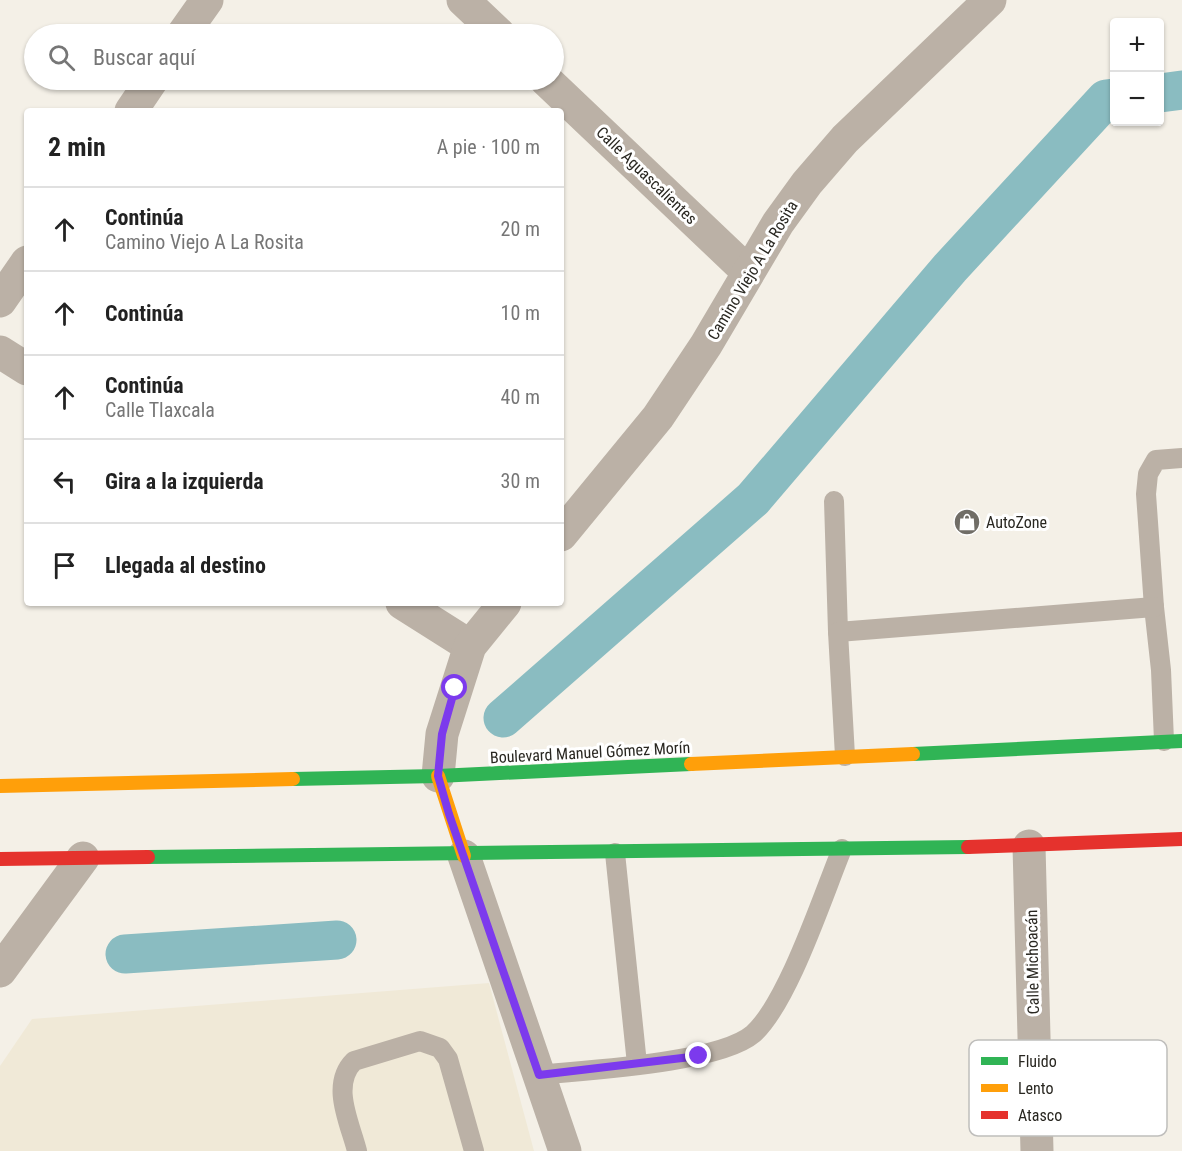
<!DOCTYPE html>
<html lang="es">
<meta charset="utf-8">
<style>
:root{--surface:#fff;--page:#f2f2f2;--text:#222;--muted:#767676;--line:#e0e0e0}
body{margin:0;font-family:"Roboto Condensed",sans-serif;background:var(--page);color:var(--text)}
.controls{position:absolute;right:18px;top:18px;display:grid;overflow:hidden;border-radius:6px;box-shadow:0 2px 4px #0004}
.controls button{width:54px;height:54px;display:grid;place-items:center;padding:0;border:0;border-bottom:2px solid var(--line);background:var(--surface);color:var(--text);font:30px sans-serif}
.stop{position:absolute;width:18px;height:18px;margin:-14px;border:4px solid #7c3aed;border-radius:50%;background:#fff}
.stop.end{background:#7c3aed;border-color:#fff;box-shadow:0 2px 6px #0008}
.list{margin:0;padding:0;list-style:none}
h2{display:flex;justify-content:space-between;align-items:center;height:78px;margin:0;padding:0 24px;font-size:26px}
h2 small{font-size:20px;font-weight:400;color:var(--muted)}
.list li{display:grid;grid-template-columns:39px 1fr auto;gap:18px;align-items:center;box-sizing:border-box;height:84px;padding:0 24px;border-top:2px solid var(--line)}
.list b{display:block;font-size:22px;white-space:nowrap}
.list p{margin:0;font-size:20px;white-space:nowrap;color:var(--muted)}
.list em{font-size:20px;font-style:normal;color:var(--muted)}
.icon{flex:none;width:33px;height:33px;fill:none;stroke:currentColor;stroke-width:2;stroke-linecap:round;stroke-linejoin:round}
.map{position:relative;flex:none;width:1182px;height:1151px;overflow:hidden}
.search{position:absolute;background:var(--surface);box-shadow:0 2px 4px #0004;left:24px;top:24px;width:540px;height:66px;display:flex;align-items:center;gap:15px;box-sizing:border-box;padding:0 21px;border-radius:33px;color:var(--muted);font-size:22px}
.panel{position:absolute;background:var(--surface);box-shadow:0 2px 4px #0004;left:24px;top:108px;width:540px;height:498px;border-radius:6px}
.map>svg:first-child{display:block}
.built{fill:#f0e9d7}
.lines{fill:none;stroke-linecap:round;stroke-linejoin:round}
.canal{stroke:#8abcc1;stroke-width:39}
.lane{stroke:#bbb1a6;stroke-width:20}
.street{stroke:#bbb1a6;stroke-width:33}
.fast{stroke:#30b455;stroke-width:14}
.slow{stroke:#ff9f0a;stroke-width:14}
.jam{stroke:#e5322d;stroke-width:14}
.route{stroke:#7c3aed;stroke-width:8}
.labels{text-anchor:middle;stroke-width:6;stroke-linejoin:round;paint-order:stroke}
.street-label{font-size:16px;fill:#292721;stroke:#fff}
.poi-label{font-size:16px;fill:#292721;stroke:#fff;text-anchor:start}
.key{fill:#fff;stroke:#bfbebc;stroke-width:1.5}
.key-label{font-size:16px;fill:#292721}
</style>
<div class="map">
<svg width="1182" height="1151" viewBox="0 0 1182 1151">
<rect width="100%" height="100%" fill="#f4f0e7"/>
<!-- built -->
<polygon class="built" points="489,983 534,1151 0,1151 0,1066 32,1019"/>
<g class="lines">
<!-- canal -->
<g class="canal">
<polyline points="1160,93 1182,90"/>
<polyline points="503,718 753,499 950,268 1106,99 1114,98"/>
<polyline points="125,954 337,940"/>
</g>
<!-- lane -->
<g class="lane">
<polyline points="834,501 838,632"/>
<polyline points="1164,741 1161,670 1154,607 1146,494 1148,474 1156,460 1182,458"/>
<polyline points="845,756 838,632 1154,607"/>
<polyline points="615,853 637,1064"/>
<path d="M539,1075C587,1070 719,1063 753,1034C788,1003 823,895 842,849"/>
<path d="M357,1151C350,1123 330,1085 354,1061L420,1041L440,1048L448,1059L474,1151"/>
</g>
<!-- street -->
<g class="street">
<polyline points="463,0 499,34"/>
<polyline points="183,34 207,0"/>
<polyline points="546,80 747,271"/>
<polyline points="131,111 152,80"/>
<polyline points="0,301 27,262"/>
<polyline points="0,352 27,369"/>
<polyline points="561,535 658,417 706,345 778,223 807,183 845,139 990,0"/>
<polyline points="402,603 470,646"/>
<polyline points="438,776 442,734 470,646 505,603"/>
<polyline points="1029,846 1037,1151"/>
<polyline points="464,856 565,1151"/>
<polyline points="0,971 83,858"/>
</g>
<!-- fast -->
<g class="fast">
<polyline points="913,754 1182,741"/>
<polyline points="293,779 438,776 691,764"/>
<polyline points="148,857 968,847"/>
</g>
<!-- slow -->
<g class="slow">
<polyline points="691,764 913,754"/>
<polyline points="438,776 464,856"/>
<polyline points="0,786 293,779"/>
</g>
<!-- jam -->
<g class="jam">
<polyline points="968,847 1182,839"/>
<polyline points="0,859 148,857"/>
</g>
</g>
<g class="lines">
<!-- route -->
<polyline class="route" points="455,688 442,734 438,776 449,814 539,1075 699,1056"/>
</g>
<!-- icons -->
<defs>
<symbol id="shop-disc" viewBox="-11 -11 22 22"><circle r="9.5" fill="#706d66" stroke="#fff"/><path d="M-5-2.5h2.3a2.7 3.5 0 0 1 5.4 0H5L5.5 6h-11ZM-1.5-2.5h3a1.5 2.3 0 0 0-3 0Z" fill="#fff"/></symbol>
</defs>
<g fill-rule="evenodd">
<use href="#shop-disc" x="952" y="507" width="30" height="30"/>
</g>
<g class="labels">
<!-- street labels -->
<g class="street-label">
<text transform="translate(647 175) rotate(44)" y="6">Calle Aguascalientes</text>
<text transform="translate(752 270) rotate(-59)" y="6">Camino Viejo A La Rosita</text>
<text transform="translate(590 752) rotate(-3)" y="6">Boulevard Manuel Gómez Morín</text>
<text transform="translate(1032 962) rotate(-91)" y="6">Calle Michoacán</text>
</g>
<!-- poi labels -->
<g class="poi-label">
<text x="986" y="528">AutoZone</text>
</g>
</g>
<!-- legend -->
<rect x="969" y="1040" width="198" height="96" rx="9" class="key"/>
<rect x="981" y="1057" width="27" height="8" fill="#30b455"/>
<rect x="981" y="1084" width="27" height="8" fill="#ff9f0a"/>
<rect x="981" y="1111" width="27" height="8" fill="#e5322d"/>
<g class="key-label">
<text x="1018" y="1067">Fluido</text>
<text x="1018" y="1094">Lento</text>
<text x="1018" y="1121">Atasco</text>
</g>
</svg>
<div class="controls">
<button>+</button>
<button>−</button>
</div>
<div class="stop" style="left:455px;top:688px"></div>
<div class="stop end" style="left:699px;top:1056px"></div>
<div class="search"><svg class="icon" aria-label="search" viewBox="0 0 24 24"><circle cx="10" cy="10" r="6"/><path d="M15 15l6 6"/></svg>Buscar aquí</div>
<section class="panel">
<h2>2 min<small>A pie · 100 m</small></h2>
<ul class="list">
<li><svg class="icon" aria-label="ahead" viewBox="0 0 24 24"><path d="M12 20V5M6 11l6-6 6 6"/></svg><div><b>Continúa</b><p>Camino Viejo A La Rosita</p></div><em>20 m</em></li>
<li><svg class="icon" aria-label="ahead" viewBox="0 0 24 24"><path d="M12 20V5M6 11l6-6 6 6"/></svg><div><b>Continúa</b></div><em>10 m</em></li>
<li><svg class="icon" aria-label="ahead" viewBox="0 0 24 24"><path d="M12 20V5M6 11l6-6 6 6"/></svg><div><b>Continúa</b><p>Calle Tlaxcala</p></div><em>40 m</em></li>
<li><svg class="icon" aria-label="left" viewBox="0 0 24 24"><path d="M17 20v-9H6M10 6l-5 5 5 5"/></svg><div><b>Gira a la izquierda</b></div><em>30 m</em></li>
<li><svg class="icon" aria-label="arrive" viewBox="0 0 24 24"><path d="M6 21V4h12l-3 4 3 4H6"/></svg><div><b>Llegada al destino</b></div></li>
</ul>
</section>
</div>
